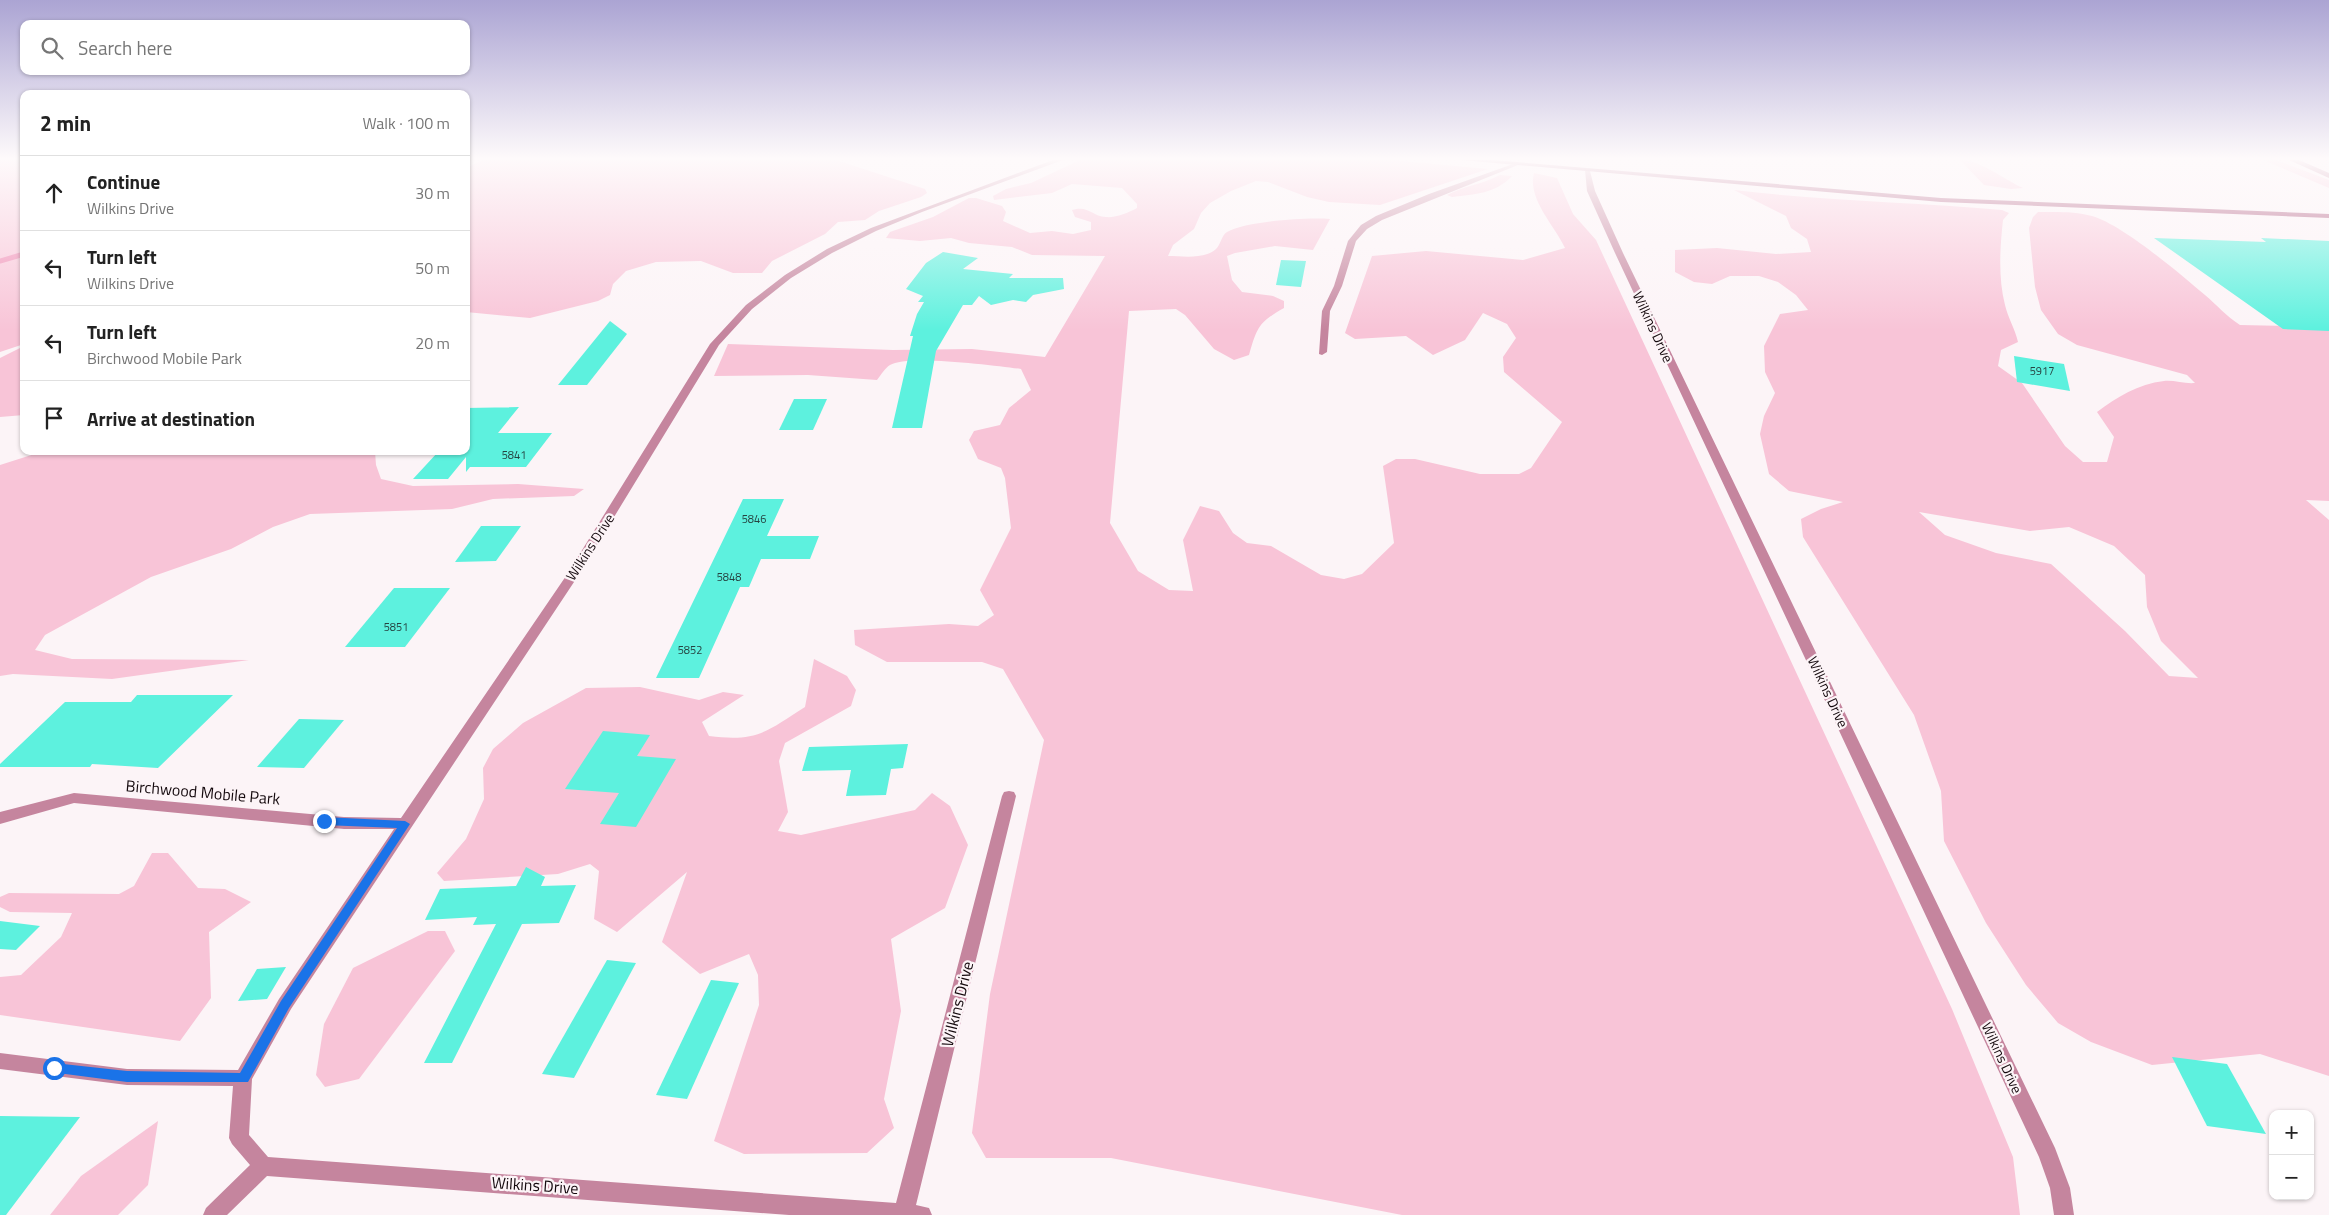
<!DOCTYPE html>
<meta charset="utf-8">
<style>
:root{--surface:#fff;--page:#f6f6f6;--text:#222;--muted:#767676;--line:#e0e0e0}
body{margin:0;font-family:"Titillium Web",sans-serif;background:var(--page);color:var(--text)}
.controls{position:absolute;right:15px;bottom:15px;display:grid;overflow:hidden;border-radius:10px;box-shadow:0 1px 4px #0004}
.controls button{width:45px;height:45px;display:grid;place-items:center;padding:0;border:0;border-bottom:1px solid var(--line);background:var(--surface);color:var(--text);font:25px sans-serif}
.stop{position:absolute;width:15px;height:15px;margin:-11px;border:4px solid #1a73e8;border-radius:50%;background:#fff}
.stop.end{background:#1a73e8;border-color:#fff;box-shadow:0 1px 5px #0008}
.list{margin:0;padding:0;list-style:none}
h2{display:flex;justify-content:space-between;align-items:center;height:65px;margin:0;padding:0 20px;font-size:21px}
h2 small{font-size:16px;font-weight:400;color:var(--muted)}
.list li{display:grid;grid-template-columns:32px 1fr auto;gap:15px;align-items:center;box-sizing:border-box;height:75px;padding:0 20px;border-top:1px solid var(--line)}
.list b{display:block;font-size:19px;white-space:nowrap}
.list p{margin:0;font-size:16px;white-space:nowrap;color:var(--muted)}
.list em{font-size:16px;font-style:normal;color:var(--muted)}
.icon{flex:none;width:28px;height:28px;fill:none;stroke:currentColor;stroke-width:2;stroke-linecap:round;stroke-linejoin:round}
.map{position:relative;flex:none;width:2329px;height:1215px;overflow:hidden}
.search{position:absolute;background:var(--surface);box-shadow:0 1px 4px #0004;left:20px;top:20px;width:450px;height:55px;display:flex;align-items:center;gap:12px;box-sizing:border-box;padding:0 18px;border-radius:10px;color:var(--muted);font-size:19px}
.panel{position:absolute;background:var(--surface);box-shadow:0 1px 4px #0004;left:20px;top:90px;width:450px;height:365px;border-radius:10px}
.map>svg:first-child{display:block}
.green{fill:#f8c4d7;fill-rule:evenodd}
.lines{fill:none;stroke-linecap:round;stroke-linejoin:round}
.stream{stroke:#ef8cb4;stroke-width:5}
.building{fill:#5df1de}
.lane{fill:#c5859e;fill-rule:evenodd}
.street{fill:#c5859e;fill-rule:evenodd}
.secondary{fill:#a74b73;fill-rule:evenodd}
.route{fill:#1a73e8}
.labels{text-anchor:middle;stroke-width:4.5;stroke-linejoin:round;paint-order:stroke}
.number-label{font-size:11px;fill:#264341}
.street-label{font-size:14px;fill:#14090d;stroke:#fcf4f7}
.near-street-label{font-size:16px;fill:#14090d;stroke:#fcf4f7}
</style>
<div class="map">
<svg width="2329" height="1215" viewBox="0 0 2329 1215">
<rect width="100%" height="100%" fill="#fcf4f7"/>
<!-- green -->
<g class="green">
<polygon points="0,160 24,160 24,344 0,352"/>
<polygon points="483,160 836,160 925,189 927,193 921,197 879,211 865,220 838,222 825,234 772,261 762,273 733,273 701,261 656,262 626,271 613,284 610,295 598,301 530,318 466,312 466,168"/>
<path d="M1080,160H1391L1488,169L1380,205L1329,202L1307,197L1268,182L1256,181L1231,191L1210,203L1201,213L1194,229L1173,245L1168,256C1183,256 1205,260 1217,248C1221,243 1222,235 1227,232C1246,221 1307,217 1330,219L1313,250L1275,246L1235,253L1227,256L1232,280L1242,292L1273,296L1284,301V308C1259,322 1257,327 1249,355L1234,360L1214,349L1185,315L1176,309L1129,311L1110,523L1138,571L1169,590L1193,591L1183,540L1200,506L1219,511L1233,533L1247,543L1271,546L1321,575L1344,579L1362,574L1394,543L1383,466L1396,459H1415L1480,474H1519L1531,468L1562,422L1504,372L1503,357L1516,338L1507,324L1483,313L1465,340L1433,355L1406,336L1355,339L1345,333L1372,256L1426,251L1523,260L1565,248C1555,226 1527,199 1534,173L1557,178L1573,214L1596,240L1952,1009L2013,1157L2020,1215H1402L1111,1158H986L972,1133L990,994L1044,740L1003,669L982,662H887L855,645L854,630L949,624L978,626L994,615L980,590L1011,528L1005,478L1001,468L978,459L969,440L974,431L1000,425L1009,408L1031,390L1021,369C998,366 907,354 890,365C885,368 881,375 877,380L808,375L714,376L728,344L893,350L972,349L1045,357L1105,256L1032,255L1012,247L969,243L951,238L920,241L886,238L890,232L933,217L969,198H976L1002,206L1006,212L1003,221L1030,233L1052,231L1073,234L1091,230V222L1075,217L1072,210C1089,205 1091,216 1106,217C1115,218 1128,213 1137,208V204L1122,188L1072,184L1052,193L994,200L993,196L1006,189L1031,183Z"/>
<path d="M1960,160C1981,160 2003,179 2023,188L2011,189L1984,185Z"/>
<polygon points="2263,160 2276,160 2329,180 2329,188"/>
<path d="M1500,175L1512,176C1495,194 1475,194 1452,197L1447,195C1464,186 1483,184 1500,175Z"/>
<path d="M1734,190C1823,201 1913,202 2002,210L2009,213L2003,220C2000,247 1998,278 2005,305C2008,318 2015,329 2018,342L2001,350L1998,366L2022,383L2065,446L2083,462H2107L2114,437L2097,412C2117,397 2138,384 2164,381C2174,380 2185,384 2195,383L2187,375L2077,345L2058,334L2041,310L2035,287L2029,228L2033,217L2038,212C2056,212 2075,211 2092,216C2123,225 2179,273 2205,295C2217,305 2226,316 2240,325L2329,327V501L2306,500L2329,520V1076L2260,1054L2152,1065L2091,1042L2058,1023L2026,985L1986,923L1944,841L1941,791L1914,715L1803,537L1801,519L1821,509L1843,502L1789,491L1769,474L1760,434L1764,416L1775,393L1765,372L1764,346L1780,314L1808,310L1796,295L1778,282L1759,276H1730L1712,284L1694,282L1675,272V250L1717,248L1776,254L1811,252L1807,239L1791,228L1786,216ZM1919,512L2030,531L2069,527L2114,546L2145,575L2147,607L2161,641L2198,678L2169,676L2125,631L2051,564L1996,553L1945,535Z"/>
<polygon points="24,346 24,415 0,417 0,358"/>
<polygon points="44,451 375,451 376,465 381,479 413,486 518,484 584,489 574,496 493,499 452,509 310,514 273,527 231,549 151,577 45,635 35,650 72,659 249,660 112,679 13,674 0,676 0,465"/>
<path d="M814,659L847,676L856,690L851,706L785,743L779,761L788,812L778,831L801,835L915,810L932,793L950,806L968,845L945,908L891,939L901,1011L884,1099L894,1128L867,1153L744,1154L714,1141L759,1005L758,975L749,954L700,974L662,942L687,872L617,932L594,919L599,871L590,864L558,874L444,881L437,873L466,839L484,799L483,768L493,749L523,723L586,688L640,687L699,700L723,692L744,695L702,722L709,736C757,742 766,732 805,707Z"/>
<polygon points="152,853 168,853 198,888 225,889 251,902 209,932 211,998 180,1041 0,1015 0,977 21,975 61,937 72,913 10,912 0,907 0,897 9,893 119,894 134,886"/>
<polygon points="428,931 445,931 455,951 359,1079 325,1087 316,1075 324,1024 353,968"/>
<polygon points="158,1121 148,1185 118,1215 50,1215 81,1176"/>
</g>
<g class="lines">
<!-- stream -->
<polyline class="stream" points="0,261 24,254"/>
</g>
<!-- building -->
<g class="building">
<polygon points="2154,238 2266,242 2261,238 2329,241 2329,331 2283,329"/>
<polygon points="943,252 978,258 963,269 1013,274 1009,278 1063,278 1064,289 1033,295 1026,302 1013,300 991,305 979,296 972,305 963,305 936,351 922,428 892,428 913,336 910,336 917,314 924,302 918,302 923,296 906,289 926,263"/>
<polygon points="1281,260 1306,261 1301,287 1276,285"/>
<polygon points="610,321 627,334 587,385 558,385"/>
<polygon points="2014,356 2064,364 2070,391 2017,382"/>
<polygon points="794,399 827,399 813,430 779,430"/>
<polygon points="519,407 498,433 552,433 526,467 470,467 466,472 466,457 448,479 413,479 438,452 466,451 466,408"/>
<polygon points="743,499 784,499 767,536 819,536 810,559 761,559 749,587 740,587 699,678 656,678"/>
<polygon points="481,526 521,526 496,561 455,562"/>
<polygon points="394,588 450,588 405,647 345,647"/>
<polygon points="137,695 233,695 158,768 92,764 90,767 0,767 0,764 65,702 131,702"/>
<polygon points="299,719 344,720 304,768 257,767"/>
<polygon points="603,731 650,735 637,756 676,759 636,827 600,824 619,793 565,789"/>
<polygon points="908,744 903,768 891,769 886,795 846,796 851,770 802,771 809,747"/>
<polygon points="526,867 545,877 541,886 576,885 559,923 522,924 452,1063 424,1063 496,924 473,925 477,917 425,920 440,889 516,886"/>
<polygon points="0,921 40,926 16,950 0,949"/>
<polygon points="607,960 636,963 574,1078 542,1074"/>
<polygon points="286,967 267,999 238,1001 257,969"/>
<polygon points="711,980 739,983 687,1099 656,1095"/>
<polygon points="2172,1057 2227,1064 2266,1134 2207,1126"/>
<polygon points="0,1116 80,1117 6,1215 0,1215"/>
</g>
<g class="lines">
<!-- lane -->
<polygon class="lane" points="1513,164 1518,165 1382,220 1367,229 1356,241 1342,286 1330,311 1327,352 1322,355 1319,354 1322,311 1334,286 1348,241 1361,225 1376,216 1429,194"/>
<!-- street -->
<g class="street">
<polygon points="1053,160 1063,160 922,212 876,231 832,253 791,278 752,309 719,345 578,576 291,1009 252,1079 249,1135 268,1157 896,1203 1002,796 1004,792 1009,791 1014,792 1016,796 916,1205 929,1208 932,1215 789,1215 267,1176 227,1215 203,1215 206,1208 250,1165 232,1144 229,1138 233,1086 127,1085 0,1069 0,1053 127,1069 238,1070 279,999 394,829 344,829 74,803 0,824 0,812 74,793 344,817 401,818 566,576 710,344 746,305 785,275 827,249 871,228"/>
<polygon points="1585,170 1590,171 1595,191 1623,253 2055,1148 2070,1188 2074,1215 2054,1215 2050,1188 2039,1157 1615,253 1587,191"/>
</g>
<!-- secondary -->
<g class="secondary">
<polygon points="1461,160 1493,160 1941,198 2329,214 2329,218 1941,202"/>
<polygon points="2289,160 2299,160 2329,173 2329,178"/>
</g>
</g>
<!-- sky -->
<linearGradient id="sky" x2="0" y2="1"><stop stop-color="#aba4d3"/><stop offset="0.48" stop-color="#fefafb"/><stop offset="1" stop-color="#fefafb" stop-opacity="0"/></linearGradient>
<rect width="2329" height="330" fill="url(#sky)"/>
<!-- route -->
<polygon class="route" points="324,817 405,821 410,824 289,1008 248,1082 127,1082 50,1072 48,1068 50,1064 54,1063 127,1071 240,1073 281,1001 397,828 324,825 319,821"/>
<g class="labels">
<!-- number labels -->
<g class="number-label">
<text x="2042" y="375">5917</text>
<text x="514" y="459">5841</text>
<text x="754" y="523">5846</text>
<text x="729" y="581">5848</text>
<text x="396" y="631">5851</text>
<text x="690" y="654">5852</text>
</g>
<!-- street labels -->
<g class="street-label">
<text transform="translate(1653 327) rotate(65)" y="5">Wilkins Drive</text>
<text transform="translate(590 547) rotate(-57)" y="5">Wilkins Drive</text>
<text transform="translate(1828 692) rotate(65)" y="5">Wilkins Drive</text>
<text transform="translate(2002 1058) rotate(65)" y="5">Wilkins Drive</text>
</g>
<!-- near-street labels -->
<g class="near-street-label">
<text transform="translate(203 792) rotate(5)" y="6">Birchwood Mobile Park</text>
<text transform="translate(957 1004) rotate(-76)" y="6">Wilkins Drive</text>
<text transform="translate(535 1185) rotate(4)" y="6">Wilkins Drive</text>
</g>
</g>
</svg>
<div class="controls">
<button>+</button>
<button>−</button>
</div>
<div class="stop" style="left:54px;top:1068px"></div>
<div class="stop end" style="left:324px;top:821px"></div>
<div class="search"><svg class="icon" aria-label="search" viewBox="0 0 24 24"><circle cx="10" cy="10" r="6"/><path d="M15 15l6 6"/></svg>Search here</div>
<section class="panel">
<h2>2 min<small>Walk · 100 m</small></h2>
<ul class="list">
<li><svg class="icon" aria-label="ahead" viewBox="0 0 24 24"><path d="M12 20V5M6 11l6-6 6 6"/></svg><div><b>Continue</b><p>Wilkins Drive</p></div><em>30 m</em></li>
<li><svg class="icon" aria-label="left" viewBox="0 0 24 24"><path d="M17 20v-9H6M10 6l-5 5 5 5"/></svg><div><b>Turn left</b><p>Wilkins Drive</p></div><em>50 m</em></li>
<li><svg class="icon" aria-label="left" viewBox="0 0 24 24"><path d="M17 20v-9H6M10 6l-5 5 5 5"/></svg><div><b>Turn left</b><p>Birchwood Mobile Park</p></div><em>20 m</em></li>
<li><svg class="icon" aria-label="arrive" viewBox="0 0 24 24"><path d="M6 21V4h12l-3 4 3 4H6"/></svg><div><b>Arrive at destination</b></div></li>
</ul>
</section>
</div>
